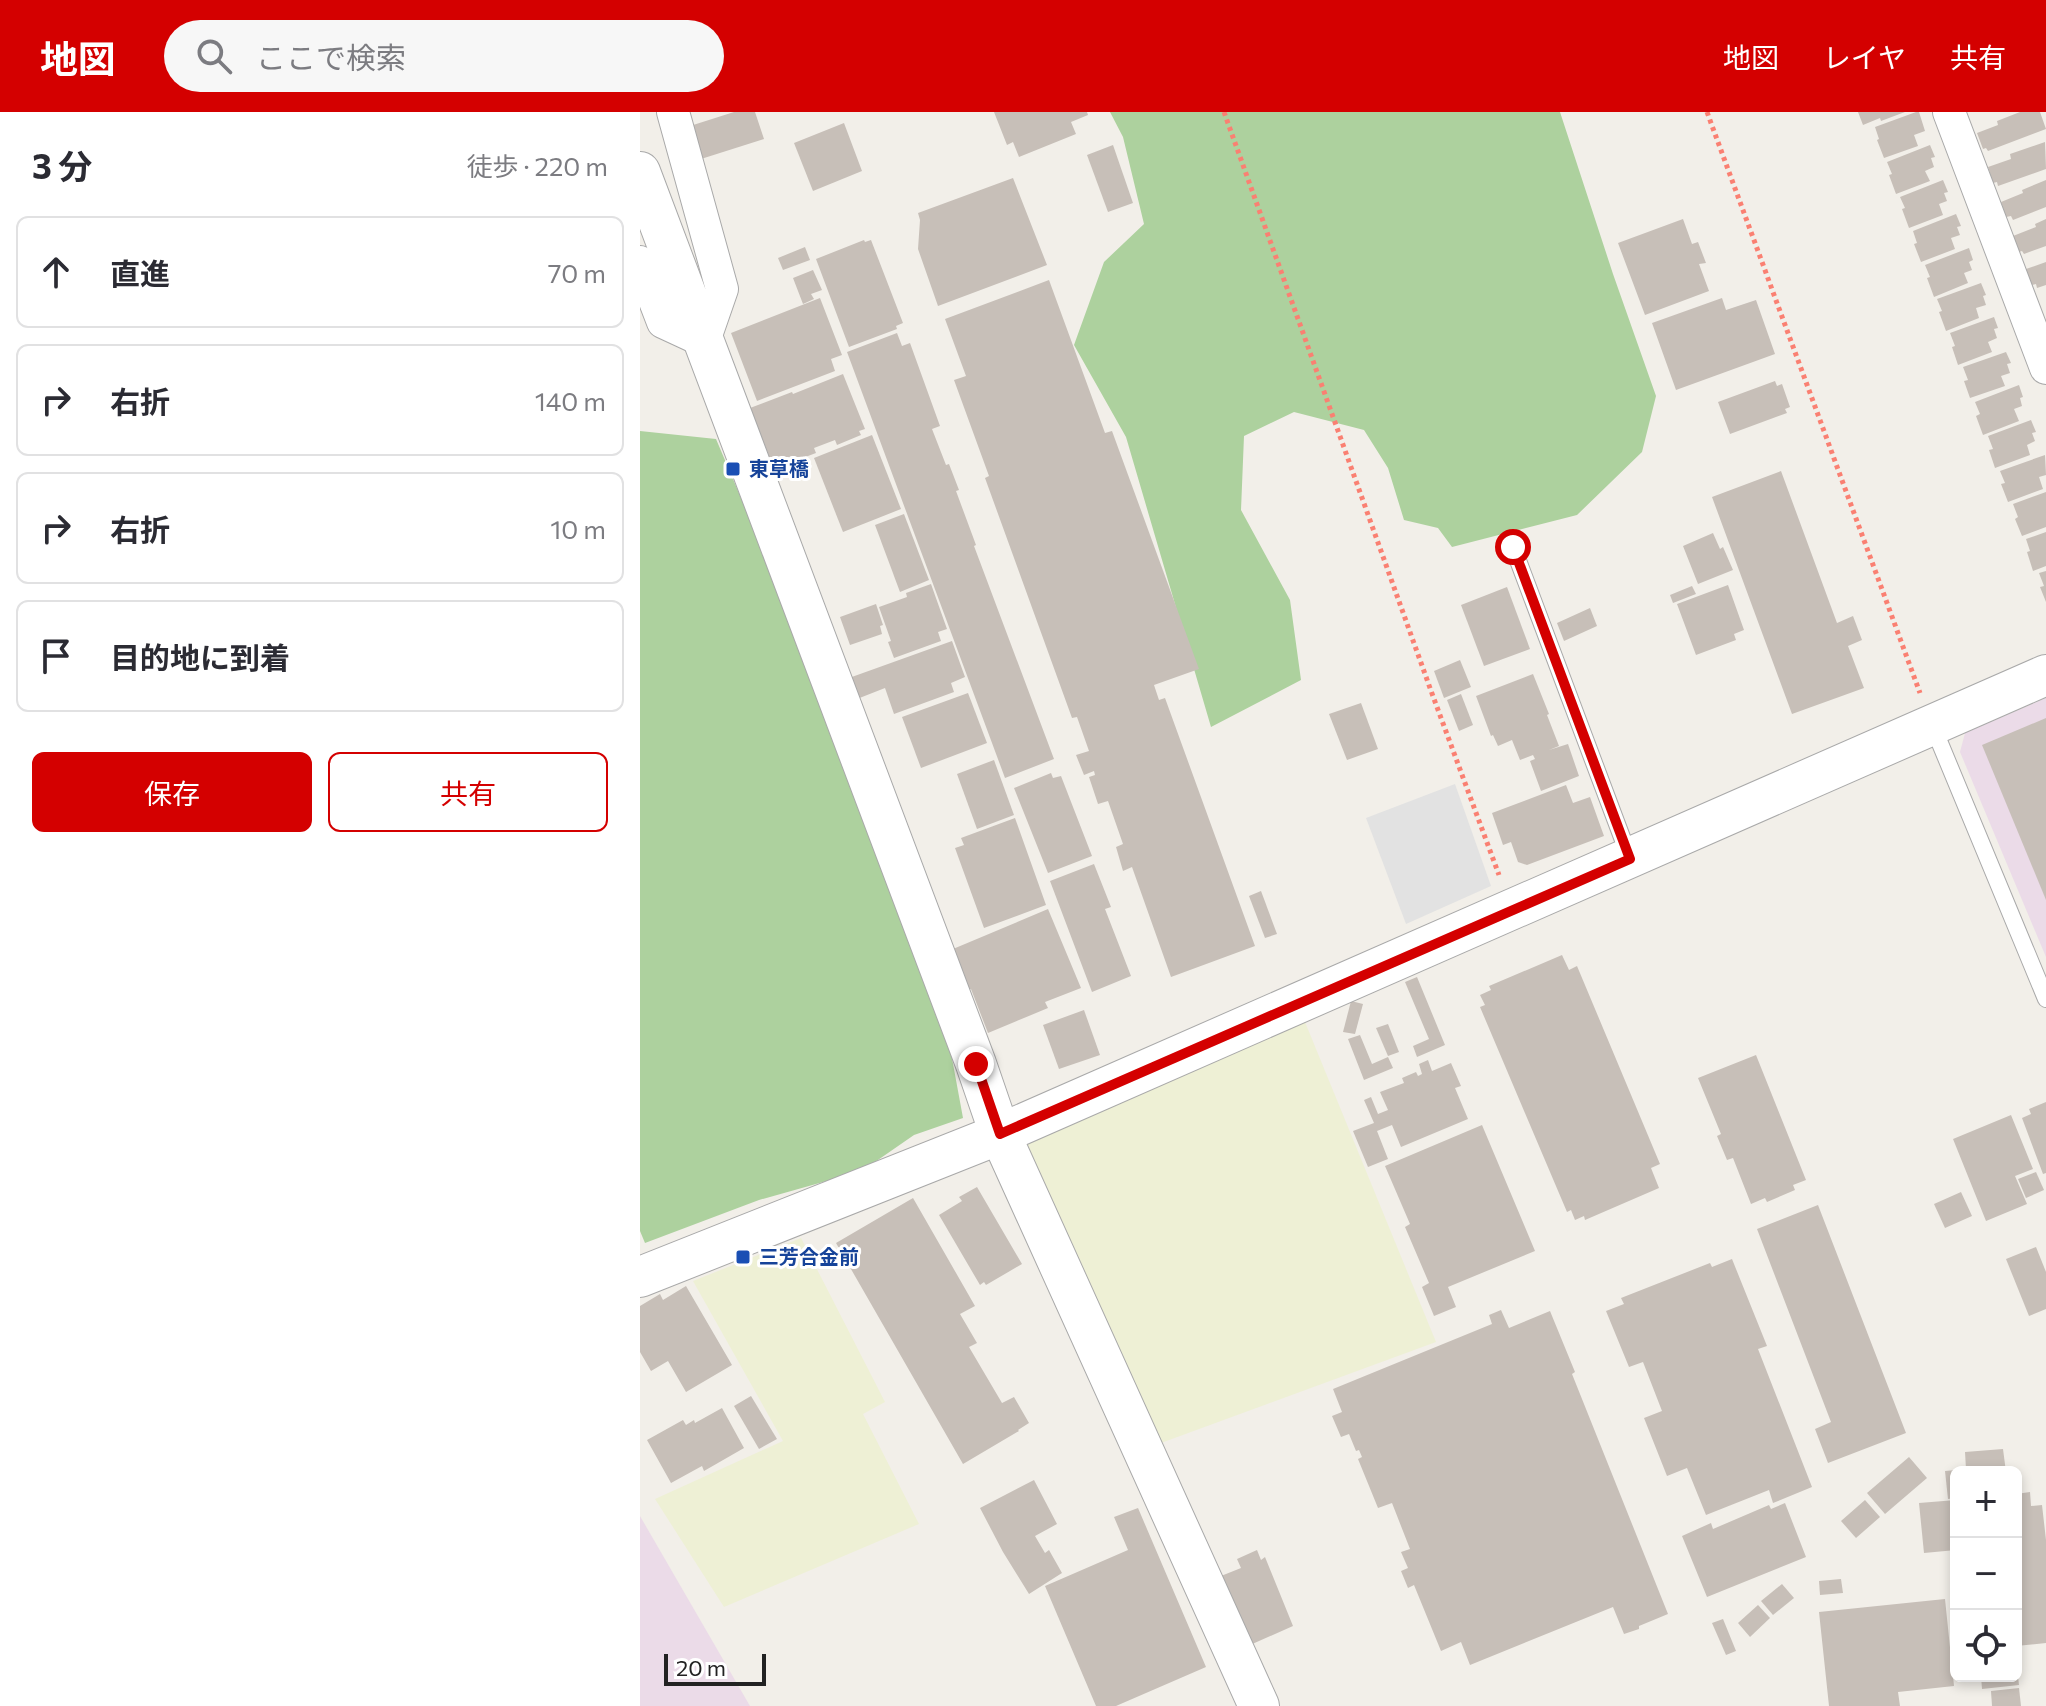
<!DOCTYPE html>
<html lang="ja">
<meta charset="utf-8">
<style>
:root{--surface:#fff;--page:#f7f7f7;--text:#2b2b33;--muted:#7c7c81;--line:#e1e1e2;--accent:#d40000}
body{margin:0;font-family:Commissioner,"Noto Sans JP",sans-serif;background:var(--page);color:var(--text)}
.controls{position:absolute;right:24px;bottom:24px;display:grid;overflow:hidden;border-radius:12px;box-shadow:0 4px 12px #0003}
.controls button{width:72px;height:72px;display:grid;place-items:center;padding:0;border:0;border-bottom:2px solid var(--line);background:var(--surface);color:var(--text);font:40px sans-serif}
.scale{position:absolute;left:24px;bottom:20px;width:102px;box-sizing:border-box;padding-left:8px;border:4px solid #222;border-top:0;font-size:22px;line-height:28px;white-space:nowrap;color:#222;-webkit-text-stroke:6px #fff;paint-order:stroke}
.stop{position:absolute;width:24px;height:24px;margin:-18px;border:6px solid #d40000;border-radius:50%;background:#fff}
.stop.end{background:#d40000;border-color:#fff;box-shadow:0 2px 8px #0008}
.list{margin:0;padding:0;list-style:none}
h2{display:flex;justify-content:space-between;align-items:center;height:104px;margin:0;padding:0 32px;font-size:34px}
h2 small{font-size:26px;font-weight:400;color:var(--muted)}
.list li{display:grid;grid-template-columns:52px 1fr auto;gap:24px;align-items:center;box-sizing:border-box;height:112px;margin:0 16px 16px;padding:0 16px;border:2px solid var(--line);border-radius:12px}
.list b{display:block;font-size:30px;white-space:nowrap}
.list em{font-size:26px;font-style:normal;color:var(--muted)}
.actions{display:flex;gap:16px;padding:24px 32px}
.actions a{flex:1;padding:18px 0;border:2px solid var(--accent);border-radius:12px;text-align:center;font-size:28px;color:var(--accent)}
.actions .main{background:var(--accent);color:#fff}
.icon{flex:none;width:44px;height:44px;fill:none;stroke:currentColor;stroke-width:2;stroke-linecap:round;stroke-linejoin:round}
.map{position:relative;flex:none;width:1406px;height:1594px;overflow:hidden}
header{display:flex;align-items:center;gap:48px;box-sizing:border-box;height:112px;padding:0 40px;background:var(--accent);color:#fff}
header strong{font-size:38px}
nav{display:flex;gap:44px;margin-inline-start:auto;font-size:28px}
.search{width:560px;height:72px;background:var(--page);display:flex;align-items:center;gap:20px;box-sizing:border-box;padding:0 28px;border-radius:44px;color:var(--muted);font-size:30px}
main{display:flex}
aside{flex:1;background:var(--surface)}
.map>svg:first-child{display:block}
.industrial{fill:#ebdbe8}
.farmland{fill:#eef0d5}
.forest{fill:#add19e}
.parking{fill:#e2e2e2}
.building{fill:#c7bfb8}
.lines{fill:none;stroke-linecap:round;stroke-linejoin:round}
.service-casing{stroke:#a9a9a9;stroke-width:18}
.minor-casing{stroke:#a9a9a9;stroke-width:34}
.tertiary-casing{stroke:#a9a9a9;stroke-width:42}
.path{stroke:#fa8072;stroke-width:5;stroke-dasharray:4 4;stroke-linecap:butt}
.service{stroke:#fff;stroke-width:16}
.minor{stroke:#fff;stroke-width:32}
.tertiary{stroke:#fff;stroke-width:40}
.route{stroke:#d40000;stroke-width:10}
.transit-dot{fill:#1a4fb4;stroke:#fff;stroke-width:3}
.labels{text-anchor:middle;stroke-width:6;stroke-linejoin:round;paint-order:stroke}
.transit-label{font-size:20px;font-weight:bold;fill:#164399;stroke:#fff;text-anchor:start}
</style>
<header>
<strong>地図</strong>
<div class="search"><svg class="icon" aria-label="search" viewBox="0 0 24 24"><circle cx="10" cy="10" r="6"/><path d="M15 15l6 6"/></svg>ここで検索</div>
<nav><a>地図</a><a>レイヤ</a><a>共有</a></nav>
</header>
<main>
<aside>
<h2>3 分<small>徒歩 · 220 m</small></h2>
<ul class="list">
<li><svg class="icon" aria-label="ahead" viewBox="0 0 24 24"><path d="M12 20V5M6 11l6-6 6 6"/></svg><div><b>直進</b></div><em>70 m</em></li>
<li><svg class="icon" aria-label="right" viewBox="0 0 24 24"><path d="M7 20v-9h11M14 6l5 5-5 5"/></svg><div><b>右折</b></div><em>140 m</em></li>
<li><svg class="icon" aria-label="right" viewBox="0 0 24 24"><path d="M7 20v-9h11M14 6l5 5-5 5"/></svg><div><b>右折</b></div><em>10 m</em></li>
<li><svg class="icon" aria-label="arrive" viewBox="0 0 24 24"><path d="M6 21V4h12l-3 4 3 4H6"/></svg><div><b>目的地に到着</b></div></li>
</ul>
<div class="actions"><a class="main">保存</a><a>共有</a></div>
</aside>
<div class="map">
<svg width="1406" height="1594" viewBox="0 0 1406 1594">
<rect width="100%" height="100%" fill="#f2efe9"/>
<!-- industrial -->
<g class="industrial">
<polygon points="1406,586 1406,845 1320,640 1325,621"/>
<polygon points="0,1404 110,1594 0,1594"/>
</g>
<!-- farmland -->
<g class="farmland">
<polygon points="665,910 796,1230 521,1331 384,1032"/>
<polygon points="161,1126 245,1290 223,1302 279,1412 84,1495 15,1387 143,1329 53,1169"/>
</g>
<!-- forest -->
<g class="forest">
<polygon points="470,0 920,0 973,162 1016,284 1002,340 937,403 812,435 798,416 764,408 748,356 724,318 654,300 604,324 601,398 650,488 661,568 571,615 486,325 434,233 464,150 504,112 483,25"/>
<polygon points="0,319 76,327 143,485 309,930 323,1006 274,1023 222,1059 119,1088 5,1131 0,1119"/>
</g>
<!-- parking -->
<polygon class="parking" points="815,672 851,774 766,812 726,706"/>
<!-- building -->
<g class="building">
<polygon points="94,0 115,0 124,27 61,47 50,14"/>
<polygon points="354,0 447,0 448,3 431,10 436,22 379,45 373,30 367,33"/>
<polygon points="1218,0 1265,0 1241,9 1240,6 1223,13"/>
<polygon points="1276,0 1279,0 1285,19 1274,23 1278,34 1244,46 1237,28 1239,27 1235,15"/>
<polygon points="1380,0 1400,0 1406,17 1348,39 1346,36 1343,37 1337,21 1358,13 1357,9"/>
<polygon points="204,11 222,59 173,79 154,31"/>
<polygon points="1405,30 1406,57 1358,74 1357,70 1353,71 1348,55 1371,47 1370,42"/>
<polygon points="473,33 493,91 468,100 447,43"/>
<polygon points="1290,33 1295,45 1291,46 1294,55 1285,59 1290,69 1256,82 1249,63 1252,62 1247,50"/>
<polygon points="373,66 407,153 298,194 278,137 280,108 278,101"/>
<polygon points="1303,68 1308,80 1304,81 1307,89 1299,92 1303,103 1269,116 1262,97 1265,96 1260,85"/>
<polygon points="1406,68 1406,95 1373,108 1371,104 1366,105 1361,90 1383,81 1382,78"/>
<polygon points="1316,102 1321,114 1317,115 1320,123 1311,126 1315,137 1281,150 1274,132 1277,131 1273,119"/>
<polygon points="1043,107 1052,132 1058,130 1066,151 1059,152 1069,179 1005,203 978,131"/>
<polygon points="1406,107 1406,134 1384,142 1382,139 1379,140 1373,124 1396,115 1395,112"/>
<polygon points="224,128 225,130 231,128 263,211 256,214 257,217 209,235 176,147"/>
<polygon points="165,135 170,148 143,158 138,146"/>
<polygon points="1329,136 1333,148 1329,150 1332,158 1324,161 1328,171 1294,185 1287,166 1290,165 1285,153"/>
<polygon points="1406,150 1406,173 1397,176 1396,172 1392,173 1386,157"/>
<polygon points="173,158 182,178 171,182 174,187 163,192 153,166"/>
<polygon points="409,168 465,321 472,319 559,557 514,573 519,588 525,586 615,834 531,865 492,755 483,759 476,735 483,732 468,689 458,692 449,665 455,663 454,659 444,663 436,643 449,639 437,605 432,606 345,366 349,364 314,268 326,264 305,207"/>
<polygon points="1341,171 1346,183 1343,184 1346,193 1336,196 1339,206 1306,219 1299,200 1302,199 1297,187"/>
<polygon points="180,186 202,243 191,247 195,259 117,289 91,221"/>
<polygon points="1082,186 1086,198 1116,188 1135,242 1036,278 1012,211"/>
<polygon points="1354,205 1358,216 1354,217 1357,226 1348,230 1352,240 1318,253 1312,235 1315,234 1310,221"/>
<polygon points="257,221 262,234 270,231 300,314 292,317 306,353 309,352 319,378 316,379 336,433 334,434 414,647 365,666 207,240"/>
<polygon points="1366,240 1371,251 1367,252 1370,261 1361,264 1365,274 1330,286 1324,269 1328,268 1323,255"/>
<polygon points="203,262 225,317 219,319 221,323 197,333 195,328 174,336 176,341 152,350 150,347 133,354 110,296 152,280 153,282"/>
<polygon points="1135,269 1137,274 1142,272 1150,295 1145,297 1147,301 1090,322 1078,290"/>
<polygon points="1379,273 1383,285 1380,286 1382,294 1374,297 1379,309 1343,323 1336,304 1340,302 1335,290"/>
<polygon points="1391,308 1396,320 1392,321 1395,329 1387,333 1390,343 1355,356 1349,338 1353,337 1348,324"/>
<polygon points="232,323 261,397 203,420 174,346"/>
<polygon points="1405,343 1406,363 1399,365 1403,377 1368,390 1361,372 1365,371 1360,359"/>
<polygon points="1141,359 1197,511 1213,504 1222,528 1208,534 1224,576 1152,602 1072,385"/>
<polygon points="1406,380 1406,415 1382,424 1375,407 1378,405 1373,392"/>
<polygon points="264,402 289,468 260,480 235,413"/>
<polygon points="1406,420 1406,454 1393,459 1387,440 1390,439 1386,427"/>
<polygon points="1073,421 1080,437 1083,435 1093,458 1058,472 1043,434"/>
<polygon points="1406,459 1406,490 1400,475 1404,474 1399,461"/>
<polygon points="291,472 307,517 298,520 301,529 254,546 248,530 251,529 239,495 267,485 266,481"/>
<polygon points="1088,473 1104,518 1094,522 1096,528 1056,543 1037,492"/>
<polygon points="1052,474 1056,482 1033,491 1030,483"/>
<polygon points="867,475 890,537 844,554 821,493"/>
<polygon points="236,492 243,513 240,514 242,522 210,533 200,505"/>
<polygon points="950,496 957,514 924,529 917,511"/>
<polygon points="312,529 325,565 311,571 314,580 254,602 245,576 217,587 209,566"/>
<polygon points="820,548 831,575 804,586 794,559"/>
<polygon points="893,562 909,602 907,603 919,634 909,638 928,632 939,664 901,679 890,649 895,647 893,643 880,648 872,628 858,634 853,623 851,624 836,584"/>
<polygon points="328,581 347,631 281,656 262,605"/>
<polygon points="821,582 833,613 819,619 807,588"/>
<polygon points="721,591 738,637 707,648 689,602"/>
<polygon points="1406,606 1406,788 1342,633"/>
<polygon points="354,648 374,703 337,717 317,662"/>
<polygon points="411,661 413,666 421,664 452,744 408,761 374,676"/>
<polygon points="926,673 933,691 950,685 964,724 887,753 878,750 871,730 863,733 852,701"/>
<polygon points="375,706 406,793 344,816 315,736 324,733 321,726"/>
<polygon points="454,752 471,795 465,797 491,864 452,880 410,769"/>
<polygon points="621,779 637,822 625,826 609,784"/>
<polygon points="408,797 441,876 405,890 408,896 348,921 331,877 324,880 313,837"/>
<polygon points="922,843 929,858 937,854 1020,1052 1011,1056 1019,1076 945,1108 944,1104 935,1108 931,1098 927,1100 840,895 845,893 840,883 851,878 849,874"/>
<polygon points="777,865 805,933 777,945 773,934 789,927 765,870"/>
<polygon points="711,889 723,892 715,922 703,920"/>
<polygon points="444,898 460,943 419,957 403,913"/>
<polygon points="748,912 759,940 748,944 736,916"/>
<polygon points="720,923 732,952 748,945 753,956 724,968 708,927"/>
<polygon points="1116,943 1166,1068 1153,1073 1155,1078 1127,1090 1125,1086 1111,1092 1093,1046 1087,1048 1077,1024 1081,1022 1058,966"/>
<polygon points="788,948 792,959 811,951 821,974 815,976 828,1007 761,1035 752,1013 737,1019 748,1047 728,1055 713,1019 734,1011 724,988 731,985 738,1002 748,998 740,980 764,971 762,966 776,960 778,964 782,962 779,952"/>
<polygon points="1406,990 1406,1061 1403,1062 1382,1006 1391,1002 1389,997"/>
<polygon points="1371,1003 1393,1057 1375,1064 1387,1092 1346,1109 1313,1027"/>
<polygon points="842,1013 895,1139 808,1175 816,1195 794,1204 782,1175 789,1171 765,1115 770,1112 745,1054"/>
<polygon points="1396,1060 1404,1078 1386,1086 1378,1067"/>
<polygon points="337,1075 382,1152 346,1173 344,1170 340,1173 299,1103 322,1089 319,1085"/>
<polygon points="1321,1080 1332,1104 1305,1116 1294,1092"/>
<polygon points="273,1086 335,1194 320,1202 337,1231 329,1235 362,1291 374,1285 389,1311 378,1318 379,1319 323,1352 196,1131"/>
<polygon points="1178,1093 1266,1321 1188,1351 1175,1317 1191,1310 1117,1117"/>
<polygon points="1396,1135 1406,1160 1406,1197 1389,1204 1366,1147"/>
<polygon points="1092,1147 1127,1234 1118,1237 1172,1375 1133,1391 1129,1378 1066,1403 1047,1356 1027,1364 1004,1306 1022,1299 1003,1250 989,1255 966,1199 984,1192 981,1186 1070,1151 1072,1155"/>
<polygon points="46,1174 92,1253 46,1280 28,1249 11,1259 0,1240 0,1194 20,1182 23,1188"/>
<polygon points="861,1198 869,1216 910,1199 935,1260 932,1262 1028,1502 999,1514 999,1517 984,1522 973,1495 830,1553 821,1530 801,1539 774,1473 768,1476 761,1459 768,1456 761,1440 770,1437 752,1391 738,1396 718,1347 722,1345 719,1338 716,1339 709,1322 701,1325 692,1304 702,1300 693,1277 852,1212 849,1203"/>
<polygon points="111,1284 137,1327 119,1337 94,1294"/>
<polygon points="82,1296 104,1336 64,1359 62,1354 31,1371 7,1328 43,1308 46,1313 54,1308 55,1311"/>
<polygon points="1363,1337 1366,1360 1320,1360 1320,1358 1326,1357 1325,1340"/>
<polygon points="1269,1345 1287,1366 1245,1402 1227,1381"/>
<polygon points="1316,1358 1316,1386 1308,1387 1305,1359"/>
<polygon points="394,1368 417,1412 395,1424 405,1441 409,1438 422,1461 389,1482 363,1440 340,1396"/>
<polygon points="1390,1380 1391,1394 1402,1393 1406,1428 1406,1531 1376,1534 1376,1382"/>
<polygon points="1225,1388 1240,1405 1216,1426 1201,1409"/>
<polygon points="1316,1388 1316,1438 1284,1441 1279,1391"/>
<polygon points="1145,1391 1166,1445 1067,1485 1042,1424 1071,1411 1073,1417 1129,1393 1131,1397"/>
<polygon points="498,1396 566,1555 476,1594 456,1594 405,1474 488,1438 474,1405"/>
<polygon points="617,1438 621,1448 625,1445 653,1514 610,1533 581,1464 601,1456 597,1447"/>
<polygon points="1201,1467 1203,1481 1180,1483 1179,1469"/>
<polygon points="1142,1472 1154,1486 1133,1503 1121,1489"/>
<polygon points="1305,1487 1314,1574 1258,1580 1260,1594 1189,1594 1179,1500"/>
<polygon points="1118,1493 1130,1506 1110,1525 1098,1511"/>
<polygon points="1083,1507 1096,1539 1086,1543 1072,1511"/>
<polygon points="1341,1564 1378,1564 1379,1573 1342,1577"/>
<polygon points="1379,1576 1381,1594 1352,1594 1351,1579"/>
</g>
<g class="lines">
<defs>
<g id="service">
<polyline points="873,435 989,744"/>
<polyline points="1292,612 1406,887"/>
</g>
<g id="minor">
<polyline points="1309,0 1406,256"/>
<polyline points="0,150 23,210 64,229 82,177 33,0"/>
</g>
<g id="tertiary">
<polyline points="0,60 336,952 360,1022 619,1594"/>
<polyline points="0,1165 360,1022 1406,563"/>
</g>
</defs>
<!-- service casing -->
<use href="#service" class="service-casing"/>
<!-- minor casing -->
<use href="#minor" class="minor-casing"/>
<!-- tertiary casing -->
<use href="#tertiary" class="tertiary-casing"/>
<!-- path -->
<g class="path">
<polyline points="584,0 790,576 859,763"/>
<polyline points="1067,0 1280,581"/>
</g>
<!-- service -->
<use href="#service" class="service"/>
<!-- minor -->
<use href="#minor" class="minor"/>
<!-- tertiary -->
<use href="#tertiary" class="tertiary"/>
</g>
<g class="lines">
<!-- route -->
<polyline class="route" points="336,952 360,1022 990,747 873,435"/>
</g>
<!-- markers -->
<g class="transit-dot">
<rect x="85" y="349" width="16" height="16" rx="4"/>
<rect x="95" y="1137" width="16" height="16" rx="4"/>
</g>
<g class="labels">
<!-- transit labels -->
<g class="transit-label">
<text x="109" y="364">東草橋</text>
<text x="119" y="1152">三芳合金前</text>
</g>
</g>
</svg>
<div class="controls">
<button>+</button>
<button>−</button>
<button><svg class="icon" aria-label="locate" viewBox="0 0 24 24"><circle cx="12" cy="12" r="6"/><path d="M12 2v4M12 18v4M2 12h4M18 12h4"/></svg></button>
</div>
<div class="scale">20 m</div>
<div class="stop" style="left:873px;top:435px"></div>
<div class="stop end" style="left:336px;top:952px"></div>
</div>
</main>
